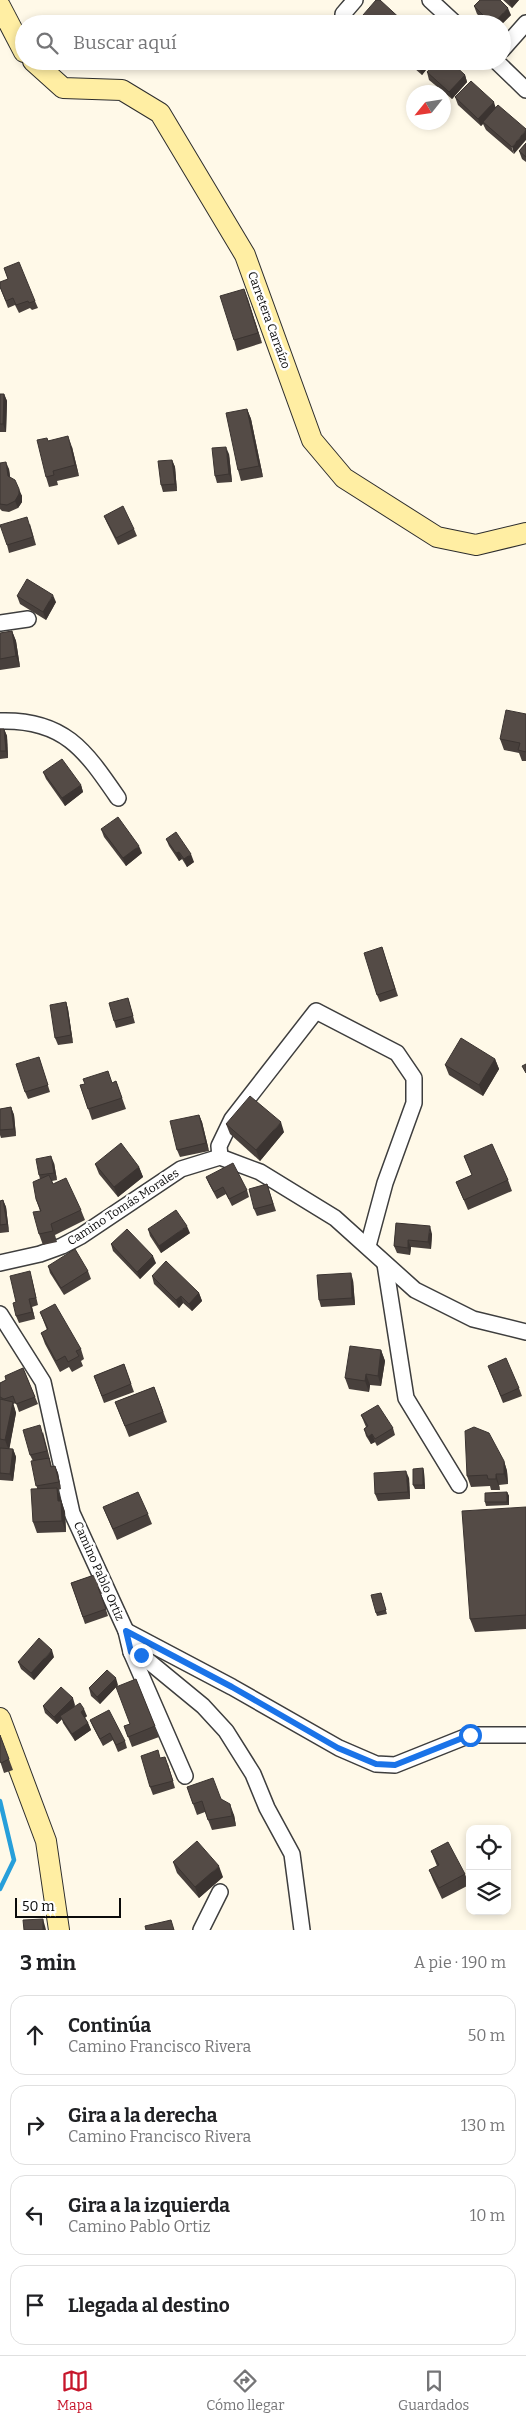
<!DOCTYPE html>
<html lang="es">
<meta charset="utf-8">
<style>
:root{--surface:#fff;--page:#f2f2f2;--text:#202124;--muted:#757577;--line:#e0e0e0;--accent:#c7162b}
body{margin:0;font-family:Bitter,serif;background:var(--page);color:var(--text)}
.controls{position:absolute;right:15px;bottom:15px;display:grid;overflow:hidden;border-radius:10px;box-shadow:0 2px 8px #0003}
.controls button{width:45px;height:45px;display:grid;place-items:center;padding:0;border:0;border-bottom:1px solid var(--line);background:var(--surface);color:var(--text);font:25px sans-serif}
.compass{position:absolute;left:406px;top:85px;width:45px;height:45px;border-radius:50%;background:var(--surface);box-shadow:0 2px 8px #0003;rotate:240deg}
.scale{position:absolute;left:15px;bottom:12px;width:106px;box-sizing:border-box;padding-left:5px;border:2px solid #0b0b0b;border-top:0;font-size:14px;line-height:18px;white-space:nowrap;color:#0b0b0b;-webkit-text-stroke:4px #fff;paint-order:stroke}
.stop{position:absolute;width:15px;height:15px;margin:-11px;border:4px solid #1a73e8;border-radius:50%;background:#fff}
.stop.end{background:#1a73e8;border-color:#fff;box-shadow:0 1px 5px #0008}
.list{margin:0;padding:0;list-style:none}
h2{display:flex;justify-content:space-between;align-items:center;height:65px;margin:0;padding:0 20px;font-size:21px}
h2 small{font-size:16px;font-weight:400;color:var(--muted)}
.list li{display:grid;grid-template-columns:32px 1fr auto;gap:15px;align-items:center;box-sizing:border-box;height:80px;margin:0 10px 10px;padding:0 10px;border:1px solid var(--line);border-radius:15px}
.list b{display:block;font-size:19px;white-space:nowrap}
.list p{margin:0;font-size:16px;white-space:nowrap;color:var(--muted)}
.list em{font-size:16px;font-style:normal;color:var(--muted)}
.icon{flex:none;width:28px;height:28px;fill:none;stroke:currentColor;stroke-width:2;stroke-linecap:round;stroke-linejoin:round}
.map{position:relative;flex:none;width:526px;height:1930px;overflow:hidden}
.search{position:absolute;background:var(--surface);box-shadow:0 2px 8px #0003;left:15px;right:15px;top:15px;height:55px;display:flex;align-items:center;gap:12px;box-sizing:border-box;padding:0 18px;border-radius:28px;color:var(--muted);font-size:19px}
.sheet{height:425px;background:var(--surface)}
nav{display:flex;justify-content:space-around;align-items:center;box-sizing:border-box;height:70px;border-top:1px solid var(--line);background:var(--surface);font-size:14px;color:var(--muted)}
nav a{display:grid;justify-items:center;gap:2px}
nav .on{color:var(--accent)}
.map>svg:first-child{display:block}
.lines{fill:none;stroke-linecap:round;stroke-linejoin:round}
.stream{stroke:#279fda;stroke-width:4.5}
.street-casing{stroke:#3e3e3e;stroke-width:18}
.secondary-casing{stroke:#2d2d2d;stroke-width:22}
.street{stroke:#fff;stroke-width:15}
.secondary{stroke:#ffeea3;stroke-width:20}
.wall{fill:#48403c}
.shaded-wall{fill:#3b3431}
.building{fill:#544b46;stroke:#3b3431}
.route{stroke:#1a73e8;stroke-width:6}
.labels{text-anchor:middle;stroke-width:5;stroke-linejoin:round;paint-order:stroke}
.street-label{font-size:12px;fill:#0b0b0b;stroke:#fff}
</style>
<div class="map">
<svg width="526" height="1930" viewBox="0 0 526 1930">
<rect width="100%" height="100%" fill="#fff9e8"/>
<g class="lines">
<!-- stream -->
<polyline class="stream" points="0,1801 14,1860 0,1889"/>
<defs>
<g id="street">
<polyline points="430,0 456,24"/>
<polyline points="343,14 355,0"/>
<polyline points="502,50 526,23"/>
<polyline points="496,61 526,90"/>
<polyline points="0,623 28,619"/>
<path d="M0,721C64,719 85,750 118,798"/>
<polyline points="220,1157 219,1146 232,1119 316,1011 397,1053 414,1078 414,1103 385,1183 368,1246"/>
<polyline points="0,1263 40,1254 62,1246 81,1236 181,1169 220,1157 260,1172 335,1218 415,1290 473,1319 526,1332"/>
<polyline points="385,1264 406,1398 459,1485"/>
<polyline points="0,1314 43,1382 72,1513 126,1631 131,1652 141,1655 203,1706 226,1731 253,1774 267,1808 292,1854 302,1930"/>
<polyline points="126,1631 232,1687 339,1748 376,1764 395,1765 470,1735 526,1735"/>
<polyline points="131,1652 185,1776"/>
<polyline points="201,1930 220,1892"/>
</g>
<g id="secondary">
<polyline points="0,6 24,52"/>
<polyline points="33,61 63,88 122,90 160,113 245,255 312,440 344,478 437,537 476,545 526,533"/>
<polyline points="0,1718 46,1841 59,1930"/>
</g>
</defs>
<!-- street casing -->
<use href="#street" class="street-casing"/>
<!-- secondary casing -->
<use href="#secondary" class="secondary-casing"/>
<!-- street -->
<use href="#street" class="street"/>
<!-- secondary -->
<use href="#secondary" class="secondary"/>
</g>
<!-- wall -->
<g class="wall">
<polygon points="503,0 519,0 512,8"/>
<polygon points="474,6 511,15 502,24 488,24 477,14"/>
<polygon points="363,15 405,23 405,24 367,24 365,23"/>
<polygon points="406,61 433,61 422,75"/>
<polygon points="427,72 465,75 467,82 452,99 429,80"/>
<polygon points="455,97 496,107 498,105 514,154 486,130 483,124 481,126 458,105"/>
<polygon points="526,143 526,162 522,159 519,151"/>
<polygon points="4,268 35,301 38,308 32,310 30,308 19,313 15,305 8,308 0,287 8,279"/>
<polygon points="244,289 262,343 237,351 234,340"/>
<polygon points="0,394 4,394 7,401 6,432 0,432"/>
<polygon points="247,409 251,419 263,477 241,481 238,470"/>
<polygon points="48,441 72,447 79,476 57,481 58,485 49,487 46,477"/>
<polygon points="229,454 232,482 217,483 215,476"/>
<polygon points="172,460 175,467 177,491 163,492 161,485"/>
<polygon points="0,463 9,469 10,477 22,496 22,502 18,508 9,512 2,511 0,509"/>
<polygon points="104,516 134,529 137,536 118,545 107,523"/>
<polygon points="30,524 36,545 9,553 7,545"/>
<polygon points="17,596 56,602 46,620 20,604"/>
<polygon points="12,631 16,641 20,667 0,670 0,633"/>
<polygon points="526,714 526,761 522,761 519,753 504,750 500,739"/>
<polygon points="0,729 4,729 7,736 8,758 0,759"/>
<polygon points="43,772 81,785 83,792 65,806 46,779"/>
<polygon points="101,829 142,853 126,866 104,837"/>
<polygon points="166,839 194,862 187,867 182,859 179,861 169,846"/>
<polygon points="382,947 398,996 380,1002 377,995"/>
<polygon points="128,998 135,1023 116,1028 114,1021"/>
<polygon points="66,1002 68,1009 73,1043 58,1045 55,1038"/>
<polygon points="39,1057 50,1092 28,1099 25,1092"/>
<polygon points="495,1059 499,1069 483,1096 449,1075 445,1065"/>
<polygon points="116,1081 126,1109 92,1120 80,1085 112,1083"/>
<polygon points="11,1107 14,1115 16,1136 1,1138 0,1135 0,1109"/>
<polygon points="199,1115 202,1122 209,1151 180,1157 177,1150"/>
<polygon points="226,1124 284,1132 260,1161 230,1134"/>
<polygon points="464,1156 508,1180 512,1191 468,1210 456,1182 472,1175"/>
<polygon points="54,1163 57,1180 52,1181 53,1184 81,1210 85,1220 55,1235 57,1242 43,1245 39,1234 40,1211 36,1199 40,1179 39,1175"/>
<polygon points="95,1164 139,1167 143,1177 118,1197 99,1174"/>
<polygon points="206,1177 247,1190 249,1197 232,1206 226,1194 217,1199 209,1184"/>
<polygon points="267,1184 276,1211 257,1216 254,1209"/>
<polygon points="3,1200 6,1207 9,1232 0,1233 0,1201"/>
<polygon points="396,1223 432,1234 431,1249 411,1247 410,1255 397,1253 394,1246"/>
<polygon points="148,1229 190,1233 161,1253 150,1236"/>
<polygon points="111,1244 156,1263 140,1279 113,1251"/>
<polygon points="48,1266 88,1271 91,1279 64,1295 50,1273"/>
<polygon points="152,1276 199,1293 202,1301 192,1311 183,1303 179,1308 154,1284"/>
<polygon points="32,1279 38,1305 32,1307 35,1319 19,1323 16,1316 16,1302"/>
<polygon points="353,1280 355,1305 321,1307 319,1300"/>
<polygon points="40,1312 81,1349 84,1359 81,1361 83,1366 72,1372 69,1367 60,1372 45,1344 41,1333 47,1330"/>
<polygon points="381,1350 385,1361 381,1386 370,1385 369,1392 349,1389 345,1378"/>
<polygon points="124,1364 134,1392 104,1403 94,1376"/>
<polygon points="23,1368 38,1404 19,1412 16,1403 13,1404 16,1413 9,1449 13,1449 16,1457 13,1481 0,1480 0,1383 6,1380"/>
<polygon points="491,1373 519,1388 522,1396 503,1403"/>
<polygon points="154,1387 167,1422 129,1437 115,1402"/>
<polygon points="361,1415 393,1428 395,1435 377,1446 375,1442 371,1444 366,1436 364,1429 366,1427"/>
<polygon points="43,1432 52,1467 55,1466 58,1473 61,1489 58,1490 65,1512 66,1532 37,1533 33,1522 37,1488 33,1461 30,1455"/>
<polygon points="504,1461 507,1471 508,1484 499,1485 500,1490 491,1490 490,1486 471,1487 467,1476"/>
<polygon points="423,1468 424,1472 425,1489 415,1489 413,1485"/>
<polygon points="409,1478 410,1499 378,1501 375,1494"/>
<polygon points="507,1492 509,1496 509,1505 486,1506 485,1502"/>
<polygon points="103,1507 148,1514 152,1524 117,1540"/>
<polygon points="526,1507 526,1629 475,1632 470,1619"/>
<polygon points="97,1574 103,1593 101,1594 108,1616 85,1624 71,1583"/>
<polygon points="381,1593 387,1614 377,1616 376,1613"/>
<polygon points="54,1657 34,1680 21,1669 18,1662"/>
<polygon points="136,1679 159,1737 132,1747 124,1726 130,1724"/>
<polygon points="118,1685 100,1704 91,1696 89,1688"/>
<polygon points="75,1705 74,1707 87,1716 85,1718 88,1723 91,1730 75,1741 63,1723 62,1719 57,1724 45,1713 43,1706"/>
<polygon points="90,1720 125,1741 127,1748 118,1752 113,1740 103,1746 93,1727"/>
<polygon points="0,1735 13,1770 4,1773 0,1761"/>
<polygon points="160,1758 168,1764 175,1788 153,1795 150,1787"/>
<polygon points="187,1787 221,1799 234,1815 236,1826 212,1830 205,1812 197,1815"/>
<polygon points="431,1851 465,1874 469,1885 442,1899 433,1880 429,1870 437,1866"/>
<polygon points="173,1862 223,1877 199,1898 177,1873"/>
</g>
<!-- shaded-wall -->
<g class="shaded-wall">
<polygon points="510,0 519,0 512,8 509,1"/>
<polygon points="508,8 511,15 502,24 493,24"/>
<polygon points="424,61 433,61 422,75 419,67"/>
<polygon points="465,75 467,82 452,99 449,92"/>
<polygon points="494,102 496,109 481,126 478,119"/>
<polygon points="526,130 526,140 514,154 512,147"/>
<polygon points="244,289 248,299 262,343 258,333"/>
<polygon points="4,394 7,401 6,432 3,424"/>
<polygon points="247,409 251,419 263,477 259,466"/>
<polygon points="68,436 72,447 79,476 75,465"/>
<polygon points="226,447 229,454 232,482 229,474"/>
<polygon points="172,460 175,467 177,491 175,484"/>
<polygon points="6,462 9,469 11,484 8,476"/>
<polygon points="19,489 22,496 22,502 18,508 15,501"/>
<polygon points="53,595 56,602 46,620 43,612"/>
<polygon points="12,631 16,641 20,667 16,656"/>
<polygon points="4,729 7,736 8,758 6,751"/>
<polygon points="81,785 83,792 65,806 62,798"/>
<polygon points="139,846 142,853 126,866 123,858"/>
<polygon points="179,852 182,859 179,861 176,853"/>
<polygon points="191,854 194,862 187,867 184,859"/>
<polygon points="66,1002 68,1009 73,1043 71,1035"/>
<polygon points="495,1059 499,1069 483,1096 479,1085"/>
<polygon points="11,1107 14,1115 16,1136 14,1129"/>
<polygon points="199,1115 202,1122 209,1151 206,1143"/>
<polygon points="281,1122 284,1132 260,1161 256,1150"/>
<polygon points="51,1156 54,1163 57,1180 54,1173"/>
<polygon points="139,1167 143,1177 118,1197 114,1187"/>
<polygon points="3,1200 6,1207 9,1232 7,1224"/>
<polygon points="187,1226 190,1233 161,1253 159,1246"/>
<polygon points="430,1226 432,1234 431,1249 428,1242"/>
<polygon points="408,1240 411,1247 410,1255 408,1248"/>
<polygon points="153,1256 156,1263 140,1279 137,1272"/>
<polygon points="351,1273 353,1280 355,1305 352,1298"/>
<polygon points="199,1293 202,1301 192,1311 189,1304"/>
<polygon points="181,1296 183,1303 179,1308 176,1300"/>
<polygon points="29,1299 32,1307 35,1319 32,1312"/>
<polygon points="381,1350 385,1361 381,1386 378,1376"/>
<polygon points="366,1374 370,1385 369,1392 365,1381"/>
<polygon points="13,1402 16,1413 9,1451 5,1440"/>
<polygon points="372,1434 375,1442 371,1444 368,1437"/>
<polygon points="13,1449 16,1457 13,1481 10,1474"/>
<polygon points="504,1461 507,1471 508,1484 504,1474"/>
<polygon points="55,1466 58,1473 61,1489 59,1482"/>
<polygon points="423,1468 424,1472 425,1489 423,1485"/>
<polygon points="406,1471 409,1478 410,1499 408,1492"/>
<polygon points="496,1474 499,1485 500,1490 496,1479"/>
<polygon points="57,1488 65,1512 66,1532 62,1521 58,1501"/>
<polygon points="507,1492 509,1496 509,1505 507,1502"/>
<polygon points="52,1650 54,1657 34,1680 31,1673"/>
<polygon points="116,1678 118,1685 100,1704 97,1697"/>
<polygon points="73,1698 75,1705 62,1719 60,1716 62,1719 57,1724 54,1717"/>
<polygon points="84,1709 87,1716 83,1719 81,1712"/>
<polygon points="88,1723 91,1730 75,1741 72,1734"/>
<polygon points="230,1804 234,1815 236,1826 232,1816"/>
<polygon points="219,1866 223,1877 199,1898 195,1887"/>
<polygon points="43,1919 45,1926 46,1930 43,1930"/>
</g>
<!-- building -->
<g class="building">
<polygon points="376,0 380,0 405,23 404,24 372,24 363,15"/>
<polygon points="480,0 500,0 508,8 493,24 492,24 474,6"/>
<polygon points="412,61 424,61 419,67"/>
<polygon points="437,61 450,61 465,75 449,92 427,72"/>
<polygon points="471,81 494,102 478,119 455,97"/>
<polygon points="498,105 526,129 526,130 512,147 483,122"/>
<polygon points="526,143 526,157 519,151"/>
<polygon points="19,262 35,301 29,303 28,301 16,305 13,298 6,301 0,287 0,282 8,279 4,268"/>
<polygon points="244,289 258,333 234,340 220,296"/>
<polygon points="0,394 4,394 3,424 0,424"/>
<polygon points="247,409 259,466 238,470 226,413"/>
<polygon points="68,436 75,465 53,471 54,475 46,477 37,440 47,438 48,441"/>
<polygon points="226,447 229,474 215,476 212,448"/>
<polygon points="172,460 175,484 161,485 158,461"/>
<polygon points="6,462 8,476 15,480 19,489 19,494 15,501 7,505 0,504 0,463"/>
<polygon points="123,506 134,529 116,538 104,516"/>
<polygon points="27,517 33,537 7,545 0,525"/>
<polygon points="27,579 53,595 43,612 17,596"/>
<polygon points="12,631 16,656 0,659 0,633"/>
<polygon points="506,710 526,714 526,752 518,750 520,743 500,739"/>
<polygon points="0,729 4,729 6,751 0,751"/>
<polygon points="62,759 81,785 62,798 43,772"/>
<polygon points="118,817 139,846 123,858 101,829"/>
<polygon points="176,832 191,854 184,859 179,852 176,853 166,839"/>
<polygon points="382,947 395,989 377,995 364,953"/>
<polygon points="128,998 133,1016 114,1021 109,1003"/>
<polygon points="66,1002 71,1035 55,1038 50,1005"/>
<polygon points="461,1038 495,1059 479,1085 445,1065"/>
<polygon points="39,1057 48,1085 25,1092 16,1064"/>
<polygon points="526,1064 526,1073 522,1066"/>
<polygon points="108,1071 112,1083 116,1081 122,1098 88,1109 80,1085 85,1084 83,1079"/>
<polygon points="250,1096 281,1122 256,1150 226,1124"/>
<polygon points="11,1107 14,1129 0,1130 0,1109"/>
<polygon points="199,1115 206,1143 177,1150 170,1121"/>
<polygon points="121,1143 139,1167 114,1187 95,1164"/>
<polygon points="492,1144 508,1180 464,1200 456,1182 472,1175 464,1156"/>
<polygon points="51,1156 54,1173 39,1175 36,1159"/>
<polygon points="233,1163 247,1190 229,1199 223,1187 214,1192 206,1177"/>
<polygon points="49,1175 53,1184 66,1178 81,1210 51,1224 53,1231 39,1234 33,1212 41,1211 36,1199 33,1182"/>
<polygon points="267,1184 273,1204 254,1209 249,1189"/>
<polygon points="3,1200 7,1224 0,1225 0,1201"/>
<polygon points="176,1210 187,1226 159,1246 148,1229"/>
<polygon points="396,1223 430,1226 428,1242 408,1240 408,1248 394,1246"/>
<polygon points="127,1229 153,1256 137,1272 111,1244"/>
<polygon points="75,1249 88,1271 61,1288 48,1266"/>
<polygon points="166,1261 199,1293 189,1304 181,1296 176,1300 152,1276"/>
<polygon points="30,1271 36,1298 29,1299 32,1312 16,1316 13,1303 16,1302 10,1276"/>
<polygon points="351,1273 352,1298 319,1300 317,1275"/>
<polygon points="55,1304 81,1349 76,1351 79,1356 68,1362 65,1356 56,1361 41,1333 48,1329 40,1312"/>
<polygon points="350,1346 381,1350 378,1376 366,1374 365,1381 345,1378"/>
<polygon points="506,1358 519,1388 501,1396 488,1366"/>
<polygon points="124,1364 131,1384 102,1396 94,1376"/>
<polygon points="23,1368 35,1397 16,1404 13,1396 4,1399 0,1397 0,1383 6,1380 5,1376"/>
<polygon points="154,1387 163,1412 125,1426 115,1402"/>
<polygon points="0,1399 13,1402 5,1440 0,1439"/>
<polygon points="378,1405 393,1428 375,1439 372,1434 368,1437 364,1429 368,1426 361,1415"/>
<polygon points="40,1425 47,1451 30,1455 23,1430"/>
<polygon points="474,1427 489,1433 504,1461 504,1474 496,1474 496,1479 488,1479 487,1475 467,1476 465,1431"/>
<polygon points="0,1448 13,1449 10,1474 0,1473"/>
<polygon points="49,1458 51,1467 55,1466 59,1482 36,1486 31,1461"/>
<polygon points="423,1468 423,1485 413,1485 413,1469"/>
<polygon points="406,1471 408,1492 375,1494 374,1473"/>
<polygon points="57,1488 58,1501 61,1501 62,1521 33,1522 31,1489"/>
<polygon points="138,1492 148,1514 113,1529 103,1507"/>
<polygon points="507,1492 507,1502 485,1502 485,1493"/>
<polygon points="526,1507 526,1615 470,1619 462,1511"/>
<polygon points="97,1574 101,1586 98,1587 106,1609 83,1617 71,1583"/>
<polygon points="381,1593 386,1610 376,1613 371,1595"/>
<polygon points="39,1638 52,1650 31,1673 18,1662"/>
<polygon points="107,1670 116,1678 97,1697 89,1688"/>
<polygon points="136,1679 155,1726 128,1737 124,1726 130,1724 116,1687"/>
<polygon points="61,1687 73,1698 54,1717 43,1706"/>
<polygon points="80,1703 84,1709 81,1712 88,1723 72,1734 60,1716"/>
<polygon points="109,1710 125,1741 116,1745 110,1733 100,1739 90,1720"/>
<polygon points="0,1735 9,1759 1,1763 0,1761"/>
<polygon points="158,1750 160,1758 165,1757 173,1781 150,1787 141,1756"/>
<polygon points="213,1778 221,1799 230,1804 232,1816 208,1820 202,1801 193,1804 187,1787"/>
<polygon points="197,1841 219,1866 195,1887 173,1862"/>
<polygon points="448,1842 465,1874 439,1888 429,1870 439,1865 431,1851"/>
<polygon points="43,1919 43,1930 24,1930 23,1920"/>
<polygon points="171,1920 174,1930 146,1930 145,1926"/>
</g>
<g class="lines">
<!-- route -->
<polyline class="route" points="141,1655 131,1652 126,1631 232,1687 338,1748 376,1764 395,1765 470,1735"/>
</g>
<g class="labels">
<!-- street labels -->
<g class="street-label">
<text transform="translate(269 320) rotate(70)" y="4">Carretera Carraízo</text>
<text transform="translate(123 1207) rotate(-33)" y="4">Camino Tomás Morales</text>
<text transform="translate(99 1571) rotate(66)" y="4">Camino Pablo Ortiz</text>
</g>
</g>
</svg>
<div class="controls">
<button><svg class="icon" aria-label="locate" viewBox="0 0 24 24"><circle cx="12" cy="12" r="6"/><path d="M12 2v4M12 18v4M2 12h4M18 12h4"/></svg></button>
<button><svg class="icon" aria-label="layers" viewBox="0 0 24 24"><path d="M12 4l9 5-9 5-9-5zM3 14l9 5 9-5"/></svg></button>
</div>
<svg class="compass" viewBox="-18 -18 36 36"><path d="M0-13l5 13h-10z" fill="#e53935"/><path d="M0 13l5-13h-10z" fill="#757577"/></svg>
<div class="scale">50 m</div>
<div class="stop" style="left:470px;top:1735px"></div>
<div class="stop end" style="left:141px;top:1655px"></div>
<div class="search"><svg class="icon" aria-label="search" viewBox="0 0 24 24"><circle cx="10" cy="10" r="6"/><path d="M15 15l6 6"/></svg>Buscar aquí</div>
</div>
<section class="sheet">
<h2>3 min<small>A pie · 190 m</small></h2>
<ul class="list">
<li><svg class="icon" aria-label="ahead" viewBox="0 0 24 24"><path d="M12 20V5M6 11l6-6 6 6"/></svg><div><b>Continúa</b><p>Camino Francisco Rivera</p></div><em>50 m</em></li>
<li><svg class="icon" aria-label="right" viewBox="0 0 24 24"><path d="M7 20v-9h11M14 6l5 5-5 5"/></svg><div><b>Gira a la derecha</b><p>Camino Francisco Rivera</p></div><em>130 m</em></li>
<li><svg class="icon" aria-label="left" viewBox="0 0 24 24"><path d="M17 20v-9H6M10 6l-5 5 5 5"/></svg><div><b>Gira a la izquierda</b><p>Camino Pablo Ortiz</p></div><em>10 m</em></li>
<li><svg class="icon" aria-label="arrive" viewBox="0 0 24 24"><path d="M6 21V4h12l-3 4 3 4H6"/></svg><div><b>Llegada al destino</b></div></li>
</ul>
</section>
<nav>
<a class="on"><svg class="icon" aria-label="map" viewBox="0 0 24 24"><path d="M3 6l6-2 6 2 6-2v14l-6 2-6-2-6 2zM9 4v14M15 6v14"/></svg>Mapa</a>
<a><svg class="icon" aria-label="directions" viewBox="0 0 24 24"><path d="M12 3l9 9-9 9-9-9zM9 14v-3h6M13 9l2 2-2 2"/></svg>Cómo llegar</a>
<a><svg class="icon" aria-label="saved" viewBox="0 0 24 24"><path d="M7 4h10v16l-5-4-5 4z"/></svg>Guardados</a>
</nav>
